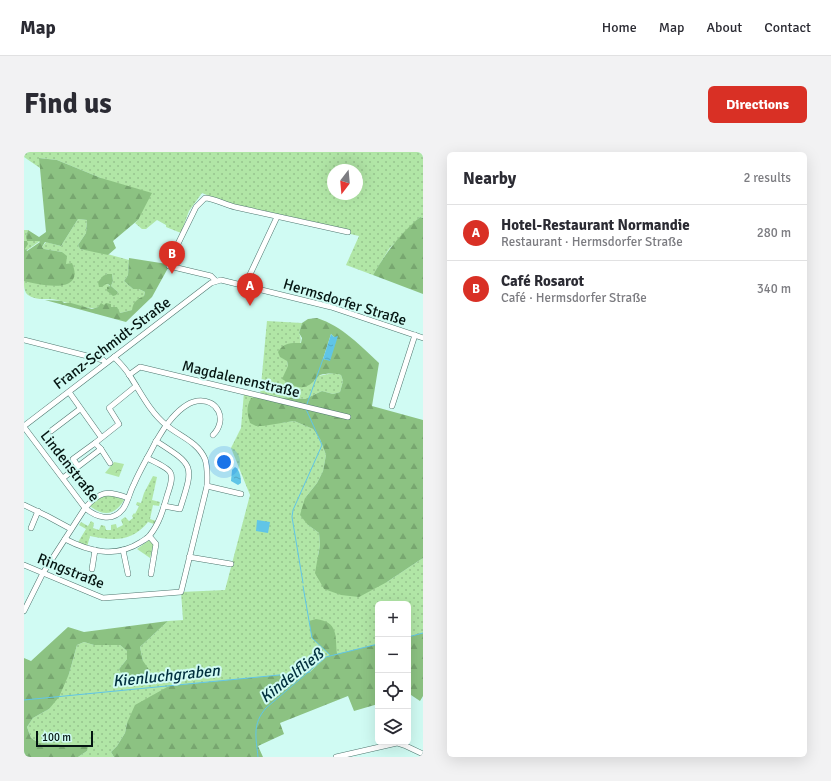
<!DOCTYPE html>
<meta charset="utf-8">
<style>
:root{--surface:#fff;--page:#f2f2f3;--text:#2b2b33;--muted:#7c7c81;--line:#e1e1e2;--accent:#d93025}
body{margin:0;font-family:Signika,sans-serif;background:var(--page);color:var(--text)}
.controls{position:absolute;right:12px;bottom:12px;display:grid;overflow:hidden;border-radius:6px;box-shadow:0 4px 16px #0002}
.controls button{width:36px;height:36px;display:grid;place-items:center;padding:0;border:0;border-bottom:1px solid var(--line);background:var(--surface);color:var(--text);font:20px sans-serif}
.compass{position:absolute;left:303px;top:12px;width:36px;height:36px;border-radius:50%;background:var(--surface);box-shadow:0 4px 16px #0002;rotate:196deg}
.scale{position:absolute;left:12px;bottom:10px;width:57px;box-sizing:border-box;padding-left:4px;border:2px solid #051512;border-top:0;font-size:11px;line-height:14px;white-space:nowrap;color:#051512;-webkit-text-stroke:3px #d0fbf3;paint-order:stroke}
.you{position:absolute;left:200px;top:310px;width:14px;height:14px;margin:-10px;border:3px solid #fff;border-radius:50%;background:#1a73e8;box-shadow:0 0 0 6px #1a73e833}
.badge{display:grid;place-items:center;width:26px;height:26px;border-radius:50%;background:var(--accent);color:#fff;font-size:13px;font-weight:700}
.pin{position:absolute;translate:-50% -33px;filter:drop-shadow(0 1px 2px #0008)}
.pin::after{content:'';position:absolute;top:21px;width:14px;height:12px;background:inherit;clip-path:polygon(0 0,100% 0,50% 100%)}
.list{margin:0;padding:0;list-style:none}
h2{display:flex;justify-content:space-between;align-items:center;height:52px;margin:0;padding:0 16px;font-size:17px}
h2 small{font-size:13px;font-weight:400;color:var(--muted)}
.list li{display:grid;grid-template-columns:26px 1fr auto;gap:12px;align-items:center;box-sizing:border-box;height:56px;padding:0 16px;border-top:1px solid var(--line)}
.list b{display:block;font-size:15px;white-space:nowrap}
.list p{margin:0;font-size:13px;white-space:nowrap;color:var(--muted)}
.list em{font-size:13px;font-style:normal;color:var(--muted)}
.icon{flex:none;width:22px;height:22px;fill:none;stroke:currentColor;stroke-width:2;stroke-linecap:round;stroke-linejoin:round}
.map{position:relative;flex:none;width:399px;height:605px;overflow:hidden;border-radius:6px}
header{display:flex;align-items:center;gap:24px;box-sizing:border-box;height:56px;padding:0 20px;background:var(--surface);border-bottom:1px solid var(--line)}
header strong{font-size:19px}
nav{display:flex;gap:22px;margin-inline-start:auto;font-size:14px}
.intro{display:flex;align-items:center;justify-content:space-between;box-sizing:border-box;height:96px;padding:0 24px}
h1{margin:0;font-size:28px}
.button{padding:10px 18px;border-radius:6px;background:var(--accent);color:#fff;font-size:14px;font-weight:700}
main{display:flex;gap:24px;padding:0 24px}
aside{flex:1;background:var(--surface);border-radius:6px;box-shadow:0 4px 16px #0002}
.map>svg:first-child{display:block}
.grass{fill:url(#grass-dots);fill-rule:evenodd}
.forest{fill:url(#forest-firs);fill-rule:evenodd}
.park{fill:url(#park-crowns)}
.water{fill:url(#water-ripples)}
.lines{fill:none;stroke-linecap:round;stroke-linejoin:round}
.stream{stroke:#60c5e7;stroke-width:1}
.minor-casing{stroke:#4f766f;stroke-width:6}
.minor{stroke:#fff;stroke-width:5}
.labels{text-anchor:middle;stroke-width:4;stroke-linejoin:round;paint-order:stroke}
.street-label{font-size:15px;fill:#051512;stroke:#d0fbf3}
.water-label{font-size:16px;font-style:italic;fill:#002f3d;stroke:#d0fbf3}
</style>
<header>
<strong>Map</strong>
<nav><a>Home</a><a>Map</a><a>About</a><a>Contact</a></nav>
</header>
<div class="intro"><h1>Find us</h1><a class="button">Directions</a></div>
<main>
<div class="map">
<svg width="399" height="605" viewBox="0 0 399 605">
<defs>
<pattern id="grass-dots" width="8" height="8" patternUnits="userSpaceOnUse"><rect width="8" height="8" fill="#b1e6a6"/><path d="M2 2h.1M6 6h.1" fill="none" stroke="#97c48e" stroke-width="1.8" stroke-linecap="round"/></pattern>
<pattern id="forest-firs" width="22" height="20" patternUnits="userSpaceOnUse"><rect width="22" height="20" fill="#8cc282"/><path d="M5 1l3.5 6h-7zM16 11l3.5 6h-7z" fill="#77a66f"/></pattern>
<pattern id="park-crowns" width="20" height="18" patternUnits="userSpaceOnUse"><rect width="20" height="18" fill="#b1e6a6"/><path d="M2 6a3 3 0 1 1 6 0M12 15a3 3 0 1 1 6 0" fill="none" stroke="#97c48e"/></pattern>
<pattern id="water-ripples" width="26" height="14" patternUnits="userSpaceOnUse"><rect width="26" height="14" fill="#60c5e7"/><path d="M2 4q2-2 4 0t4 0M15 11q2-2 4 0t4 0" fill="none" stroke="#52a8c5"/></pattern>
</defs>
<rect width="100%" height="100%" fill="#d0fbf3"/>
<!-- grass -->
<g class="grass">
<path d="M0,0H399V66L396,65L365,97L349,123L322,113L335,84L211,55L178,41L165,59L157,81L142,75V73L133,68L122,77H118L111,71L114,68L77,26L33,8L16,6V16L0,5ZM309,18H333V42H309Z"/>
<path d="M54,67L63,68L62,81L54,93L56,97L76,100L105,108L104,123L100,129L109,137H115L121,140L120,144L108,158L96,161C90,156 84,152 76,154C74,155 70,157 67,156C61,156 43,151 37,149C27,145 13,150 4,143C0,140 0,134 0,129H47L50,119L42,112L38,100L20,97L18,95L22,90L37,94ZM83,122H88L89,129L87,134L94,140L87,142L85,140V133L76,128Z"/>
<polygon points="0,78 4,78 2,84 16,89 2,99 1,97 3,89 0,89"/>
<path d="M243,169L278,171L275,181C281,193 270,200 263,209L264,214L290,229L294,224L310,221L317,223L319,229L316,240L309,242L298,239L281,247L251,245L227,246L256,271L270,269L289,277L296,287L302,303L299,319L293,331L281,346L284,373L295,381L296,393L294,403L363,430L399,406V481L384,485V452H354V492L302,505L286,520L145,534L103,571L101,581L93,594L87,600L90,605H54L63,599V595H45L34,592L15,591L7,586L3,575L9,566L25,557L45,522L53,493L60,490L70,493H96L103,499V507L95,517L100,528L119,509L116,495L144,469L159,468L157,440L201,438L226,343L207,296L217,276L220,240L236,244Z"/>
<path d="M129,324L133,325L128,348L136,350L135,354L129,353L126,367L132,369L130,372L124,370C108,390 90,389 66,384L63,395L53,392L62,377L55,373L57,370L64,374L67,369L70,371L69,376L75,378L77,373L81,374L82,378H87V373L92,372L93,376L99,373L97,368L101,365L105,369L109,366L108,364L110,361L111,362L115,354L112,353L113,350L117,351L120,341Z"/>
<path d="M82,343L91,344L100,348C91,363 80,365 66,354L70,349Z"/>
</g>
<!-- forest -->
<g class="forest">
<path d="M15,6L33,8L77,26L128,41L114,68L89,89L92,96L84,103L56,97L54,93L62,81L63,68L54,67L37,94L21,90L18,95L20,97L38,100L43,104L42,112L48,111C62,143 16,133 0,129V89H3L2,84L4,78L15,85L22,80ZM3,89H15L16,90L3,99L1,97L4,92Z"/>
<path d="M396,65L399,66V142L349,123C363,99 375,83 396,65Z"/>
<path d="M105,106L143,112L144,116L128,145L102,170L21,148L38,149L40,151H47L68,157L74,155L77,151L80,153L82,151L87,152V155H93L96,161L108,158C109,150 113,147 120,144L121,140L115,137H109L100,129L104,123Z"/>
<polygon points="83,122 88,122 89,129 87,134 94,140 92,143 89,144 83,139 83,135 86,134 84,132 82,132 78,135 75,135 74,130 79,124"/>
<path d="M293,166C318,174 337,194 355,211L348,254L399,268V406L363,430L335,445L317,443L300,437L291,421L296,393L295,381L284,373L276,363L281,346L293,331L299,319L302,303L296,287L289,277L270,269L239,274H232L226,271C223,260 222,256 227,246L251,245L281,247L298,239L309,242L316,240L319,229L317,223C311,221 303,221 296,223C293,225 291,228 289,230C278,240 269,234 258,227L264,214L263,209L256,205L254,200C260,190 267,191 277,191L278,186L275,181L278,171L284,167ZM307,182L310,185L306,208L299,207Z"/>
<path d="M292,467C315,470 311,484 313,502L354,492V552L330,559L324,544L256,571L260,582L234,594L239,605H90L87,600L93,594L101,581L103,571L111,553L145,534L286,520L302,505L306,503L288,486L285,469Z"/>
<polygon points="144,469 116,495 119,509 126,519 122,528 111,534 100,528 95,517 103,507 103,499 96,493 70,493 60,490 53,493 45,522 35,545 25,557 9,566 3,575 7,586 15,591 34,592 45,595 64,594 63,599 54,605 0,605 0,506 7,509 44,475 60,480"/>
<polygon points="399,481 399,544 396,549 387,543 384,543 384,485"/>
</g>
<!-- park -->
<g class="park">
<polygon points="90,310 100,312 95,325 81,321"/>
<polygon points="125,388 130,392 126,406 113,397"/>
</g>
<!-- water -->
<g class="water">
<polygon points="307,182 310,185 314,184 306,209 299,207"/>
<path d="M211,315C216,318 217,326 217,331L214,333L207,329L208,318Z"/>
<polygon points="233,368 246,370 244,381 232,379"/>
</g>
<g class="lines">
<!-- stream -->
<g class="stream">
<polyline points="283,252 299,207"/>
<polyline points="279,431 268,365 269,358 298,293 282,257"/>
<polyline points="279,434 288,486 306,503"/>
<polyline points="384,485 399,481"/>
<polyline points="0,548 286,520"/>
<path d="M234,605C232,585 228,572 242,556L302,505L354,492"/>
</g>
<defs>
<g id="minor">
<path d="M192,129L187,124L145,114L147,106L172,55L181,46C189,46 202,53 211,55L324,80"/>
<polyline points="221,133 253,65"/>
<polyline points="0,188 79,208 82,211"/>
<polyline points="105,223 116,215 324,265"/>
<polyline points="45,240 77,285"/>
<polyline points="368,254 391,183"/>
<polyline points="0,274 187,131 197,128 307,155 399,186"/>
<path d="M0,275L61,356C72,365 88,371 99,357C104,350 106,339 110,332C116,318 124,305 131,291C135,285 139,277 144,271C151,262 161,251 173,249C194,246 204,268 189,283"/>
<polyline points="27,279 56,257"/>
<path d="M132,289C171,314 170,313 156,357L140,354"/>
<polyline points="71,291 95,272 85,256 112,234"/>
<polyline points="77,297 86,311"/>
<polyline points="39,326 77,297 71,291 49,307 54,314"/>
<polyline points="183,334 217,342"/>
<polyline points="0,353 23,364 47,377"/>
<polyline points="7,376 14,359"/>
<polyline points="126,385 132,392 127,422"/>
<path d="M41,387C66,400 92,406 117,390C120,388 124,386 126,383C135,372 139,358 143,344C145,337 150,326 146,320C143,315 129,309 123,306"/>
<polyline points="99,398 104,422"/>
<polyline points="165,405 207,412"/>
<path d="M0,413L79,446L157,440L183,334C183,326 184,315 181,307C174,290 155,284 142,273C126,260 117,241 106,224C102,217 96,211 90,205"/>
<polyline points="68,417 71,398"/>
<path d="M0,459L19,421L61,356C76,339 83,338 104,346"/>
<polyline points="312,605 373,591 382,594 399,602"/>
</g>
</defs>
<!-- minor casing -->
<use href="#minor" class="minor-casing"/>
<!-- minor -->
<use href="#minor" class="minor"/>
</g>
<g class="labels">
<!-- street labels -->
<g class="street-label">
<text transform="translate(321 150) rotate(17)" y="5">Hermsdorfer Straße</text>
<text transform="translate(88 191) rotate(-37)" y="5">Franz-Schmidt-Straße</text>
<text transform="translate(217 227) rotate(13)" y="5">Magdalenenstraße</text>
<text transform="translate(46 314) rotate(52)" y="5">Lindenstraße</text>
<text transform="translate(47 419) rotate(22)" y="5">Ringstraße</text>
</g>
<!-- water labels -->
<g class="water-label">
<text transform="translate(142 523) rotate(-6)" y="6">Kienluchgraben</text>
<text transform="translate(267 523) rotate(-39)" y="6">Kindelfließ</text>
</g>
</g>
</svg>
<div class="controls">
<button>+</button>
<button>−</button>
<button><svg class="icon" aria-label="locate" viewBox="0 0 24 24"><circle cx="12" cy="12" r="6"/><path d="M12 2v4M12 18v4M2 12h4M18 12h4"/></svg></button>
<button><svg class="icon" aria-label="layers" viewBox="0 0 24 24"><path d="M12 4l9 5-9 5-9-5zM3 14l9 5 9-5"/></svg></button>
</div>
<svg class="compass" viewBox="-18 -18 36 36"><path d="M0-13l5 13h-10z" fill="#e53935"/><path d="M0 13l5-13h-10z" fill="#7c7c81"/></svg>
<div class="scale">100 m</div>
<div class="you"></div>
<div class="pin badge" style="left:226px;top:154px">A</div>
<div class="pin badge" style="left:148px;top:122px">B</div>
</div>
<aside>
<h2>Nearby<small>2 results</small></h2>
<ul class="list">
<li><span class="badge">A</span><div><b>Hotel-Restaurant Normandie</b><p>Restaurant · Hermsdorfer Straße</p></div><em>280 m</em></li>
<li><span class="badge">B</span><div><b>Café Rosarot</b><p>Café · Hermsdorfer Straße</p></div><em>340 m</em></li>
</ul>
</aside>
</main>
